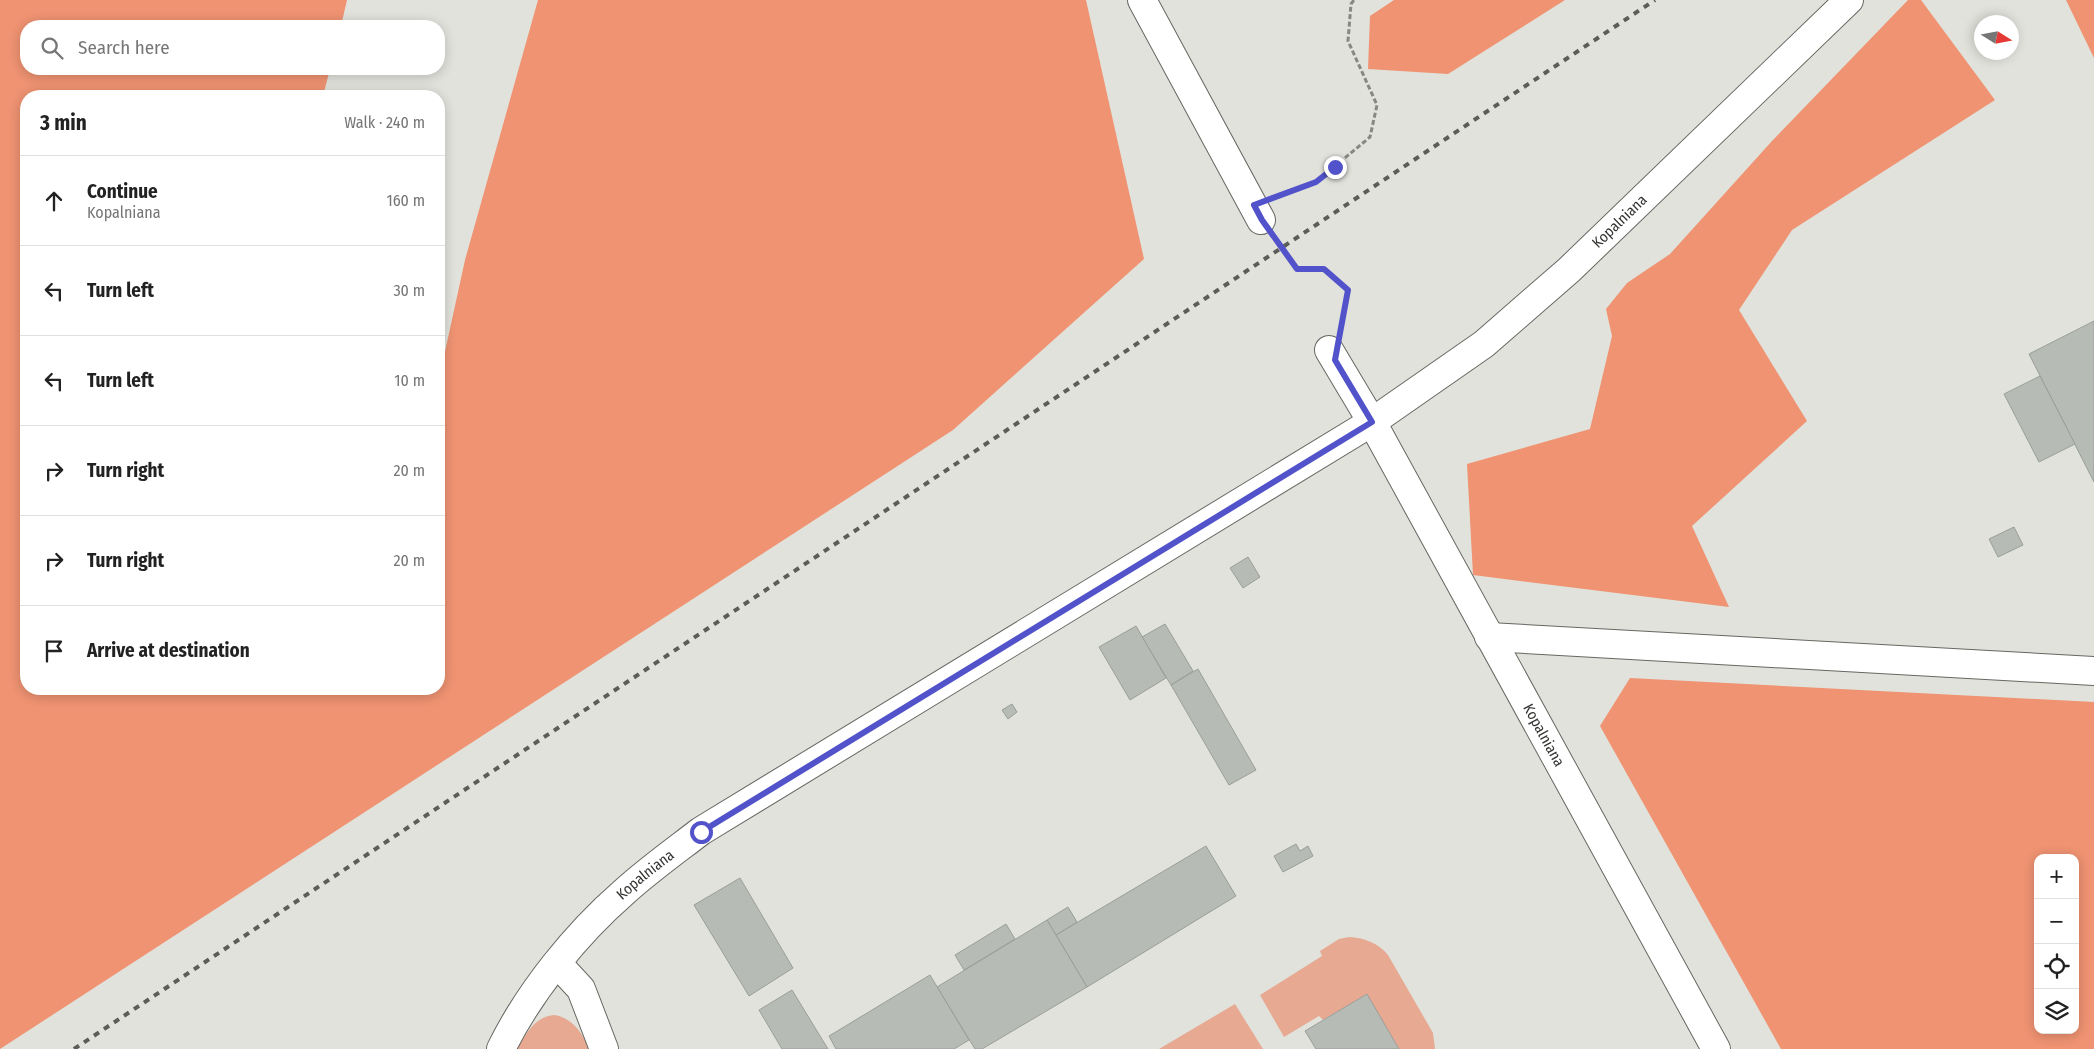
<!DOCTYPE html>
<meta charset="utf-8">
<style>
:root{--surface:#fff;--page:#f2f2f2;--text:#222;--muted:#767676;--line:#e0e0e0}
body{margin:0;font-family:"Fira Sans Condensed",sans-serif;background:var(--page);color:var(--text)}
.controls{position:absolute;right:15px;bottom:15px;display:grid;overflow:hidden;border-radius:10px;box-shadow:0 2px 12px #0003}
.controls button{width:45px;height:45px;display:grid;place-items:center;padding:0;border:0;border-bottom:1px solid var(--line);background:var(--surface);color:var(--text);font:25px sans-serif}
.compass{position:absolute;left:1974px;top:15px;width:45px;height:45px;border-radius:50%;background:var(--surface);box-shadow:0 2px 12px #0003;rotate:101deg}
.stop{position:absolute;width:15px;height:15px;margin:-11px;border:4px solid #5253ca;border-radius:50%;background:#fff}
.stop.end{background:#5253ca;border-color:#fff;box-shadow:0 1px 5px #0008}
.list{margin:0;padding:0;list-style:none}
h2{display:flex;justify-content:space-between;align-items:center;height:65px;margin:0;padding:0 20px;font-size:21px}
h2 small{font-size:16px;font-weight:400;color:var(--muted)}
.list li{display:grid;grid-template-columns:32px 1fr auto;gap:15px;align-items:center;box-sizing:border-box;height:90px;padding:0 20px;border-top:1px solid var(--line)}
.list b{display:block;font-size:19px;white-space:nowrap}
.list p{margin:0;font-size:16px;white-space:nowrap;color:var(--muted)}
.list em{font-size:16px;font-style:normal;color:var(--muted)}
.icon{flex:none;width:28px;height:28px;fill:none;stroke:currentColor;stroke-width:2;stroke-linecap:round;stroke-linejoin:round}
.map{position:relative;flex:none;width:2094px;height:1049px;overflow:hidden}
.search{position:absolute;background:var(--surface);box-shadow:0 2px 12px #0003;left:20px;top:20px;width:425px;height:55px;display:flex;align-items:center;gap:12px;box-sizing:border-box;padding:0 18px;border-radius:20px;color:var(--muted);font-size:19px}
.panel{position:absolute;background:var(--surface);box-shadow:0 2px 12px #0003;left:20px;top:90px;width:425px;height:605px;border-radius:20px}
.map>svg:first-child{display:block}
.green{fill:#e7a992}
.forest{fill:#ef9372;fill-rule:evenodd}
.building{fill:#b7bbb6;stroke:#9a9e99}
.lines{fill:none;stroke-linecap:round;stroke-linejoin:round}
.minor-casing{stroke:#676762;stroke-width:30}
.path{stroke:#878883;stroke-width:3;stroke-dasharray:5 2.5;stroke-linecap:butt}
.minor{stroke:#fff;stroke-width:28}
.rail{stroke:#5c5c59;stroke-width:4;stroke-dasharray:6 6;stroke-linecap:butt}
.route{stroke:#5253ca;stroke-width:6}
.labels{text-anchor:middle;stroke-width:5;stroke-linejoin:round;paint-order:stroke}
.street-label{font-size:15px;fill:#343432;stroke:#efefe8}
</style>
<div class="map">
<svg width="2094" height="1049" viewBox="0 0 2094 1049">
<rect width="100%" height="100%" fill="#e1e2db"/>
<!-- green -->
<g class="green">
<path d="M1349,937C1365,938 1378,943 1388,955L1433,1033L1435,1049H1399L1366,995L1323,1020L1319,1016L1284,1037L1260,995L1322,956L1320,951L1339,939Z"/>
<polygon points="1235,1004 1263,1049 1159,1049"/>
<path d="M555,1015C574,1019 582,1033 589,1049H517C526,1034 535,1016 555,1015Z"/>
</g>
<!-- forest -->
<g class="forest">
<polygon points="0,0 347,0 341,26 26,26 26,69 330,69 323,96 26,96 26,689 439,689 439,379 465,260 538,0 1086,0 1144,259 953,430 0,1049"/>
<polygon points="1394,0 1565,0 1448,74 1368,69 1370,16"/>
<polygon points="1908,0 1921,0 1995,100 1792,230 1739,310 1807,421 1692,526 1729,607 1473,575 1467,464 1590,429 1612,336 1606,309 1627,283 1670,254 1772,141"/>
<polygon points="2066,0 2094,0 2094,58"/>
<path d="M1630,678L2094,702V1049H1781L1600,726ZM2038,858H2075V1030H2038Z"/>
</g>
<!-- building -->
<g class="building">
<polygon points="2094,321 2094,482 2029,354"/>
<polygon points="2040,376 2075,444 2039,462 2004,394"/>
<polygon points="2014,527 2023,545 1998,557 1989,539"/>
<polygon points="1248,557 1260,577 1243,588 1230,568"/>
<polygon points="1165,624 1193,671 1171,685 1142,637"/>
<polygon points="1136,626 1166,678 1130,700 1099,647"/>
<polygon points="1198,669 1256,770 1229,785 1171,685"/>
<polygon points="1012,704 1017,712 1008,719 1002,710"/>
<polygon points="1296,844 1300,851 1308,846 1313,856 1283,872 1274,856"/>
<polygon points="1206,846 1236,896 1087,987 1056,935"/>
<polygon points="740,878 793,968 749,996 694,905"/>
<polygon points="1068,907 1077,922 1056,935 1047,920"/>
<polygon points="1047,920 1087,987 982,1049 975,1049 937,987"/>
<polygon points="1006,924 1015,939 964,970 955,955"/>
<polygon points="930,975 969,1040 954,1049 836,1049 829,1036"/>
<polygon points="792,990 828,1049 782,1049 759,1010"/>
<polygon points="1367,994 1399,1049 1316,1049 1305,1031"/>
</g>
<g class="lines">
<defs>
<g id="minor">
<polyline points="1142,0 1261,220"/>
<path id="s1" d="M1329,350L1372,422L1716,1049"/>
<polyline points="1489,637 2094,671"/>
<polyline points="557,963 581,989 604,1049"/>
<path id="s2" d="M501,1049C529,992 576,934 623,893C647,871 675,851 701,831L1372,422L1484,344L1569,270L1849,0"/>
</g>
</defs>
<!-- minor casing -->
<use href="#minor" class="minor-casing"/>
<!-- path -->
<g class="path">
<polyline points="1281,195 1316,182 1370,137 1377,105 1348,41 1351,4 1354,0"/>
<polyline points="1277,243 1297,269 1324,269 1348,290 1341,324"/>
</g>
<!-- minor -->
<use href="#minor" class="minor"/>
<!-- rail -->
<polyline class="rail" points="74,1049 1655,0"/>
</g>
<g class="lines">
<!-- route -->
<polyline class="route" points="701,832 1372,422 1335,360 1348,290 1324,269 1297,269 1262,220 1254,205 1316,182 1335,167"/>
</g>
<g class="labels">
<!-- street labels -->
<g class="street-label">
<text dy="5" stroke="none"><textPath href="#s2" startOffset="1404">Kopalniana</textPath></text>
<text dy="5" stroke="none"><textPath href="#s1" startOffset="441">Kopalniana</textPath></text>
<text dy="5" stroke="none"><textPath href="#s2" startOffset="228">Kopalniana</textPath></text>
</g>
</g>
</svg>
<div class="controls">
<button>+</button>
<button>−</button>
<button><svg class="icon" aria-label="locate" viewBox="0 0 24 24"><circle cx="12" cy="12" r="6"/><path d="M12 2v4M12 18v4M2 12h4M18 12h4"/></svg></button>
<button><svg class="icon" aria-label="layers" viewBox="0 0 24 24"><path d="M12 4l9 5-9 5-9-5zM3 14l9 5 9-5"/></svg></button>
</div>
<svg class="compass" viewBox="-18 -18 36 36"><path d="M0-13l5 13h-10z" fill="#e53935"/><path d="M0 13l5-13h-10z" fill="#767676"/></svg>
<div class="stop" style="left:701px;top:832px"></div>
<div class="stop end" style="left:1335px;top:167px"></div>
<div class="search"><svg class="icon" aria-label="search" viewBox="0 0 24 24"><circle cx="10" cy="10" r="6"/><path d="M15 15l6 6"/></svg>Search here</div>
<section class="panel">
<h2>3 min<small>Walk · 240 m</small></h2>
<ul class="list">
<li><svg class="icon" aria-label="ahead" viewBox="0 0 24 24"><path d="M12 20V5M6 11l6-6 6 6"/></svg><div><b>Continue</b><p>Kopalniana</p></div><em>160 m</em></li>
<li><svg class="icon" aria-label="left" viewBox="0 0 24 24"><path d="M17 20v-9H6M10 6l-5 5 5 5"/></svg><div><b>Turn left</b></div><em>30 m</em></li>
<li><svg class="icon" aria-label="left" viewBox="0 0 24 24"><path d="M17 20v-9H6M10 6l-5 5 5 5"/></svg><div><b>Turn left</b></div><em>10 m</em></li>
<li><svg class="icon" aria-label="right" viewBox="0 0 24 24"><path d="M7 20v-9h11M14 6l5 5-5 5"/></svg><div><b>Turn right</b></div><em>20 m</em></li>
<li><svg class="icon" aria-label="right" viewBox="0 0 24 24"><path d="M7 20v-9h11M14 6l5 5-5 5"/></svg><div><b>Turn right</b></div><em>20 m</em></li>
<li><svg class="icon" aria-label="arrive" viewBox="0 0 24 24"><path d="M6 21V4h12l-3 4 3 4H6"/></svg><div><b>Arrive at destination</b></div></li>
</ul>
</section>
</div>
